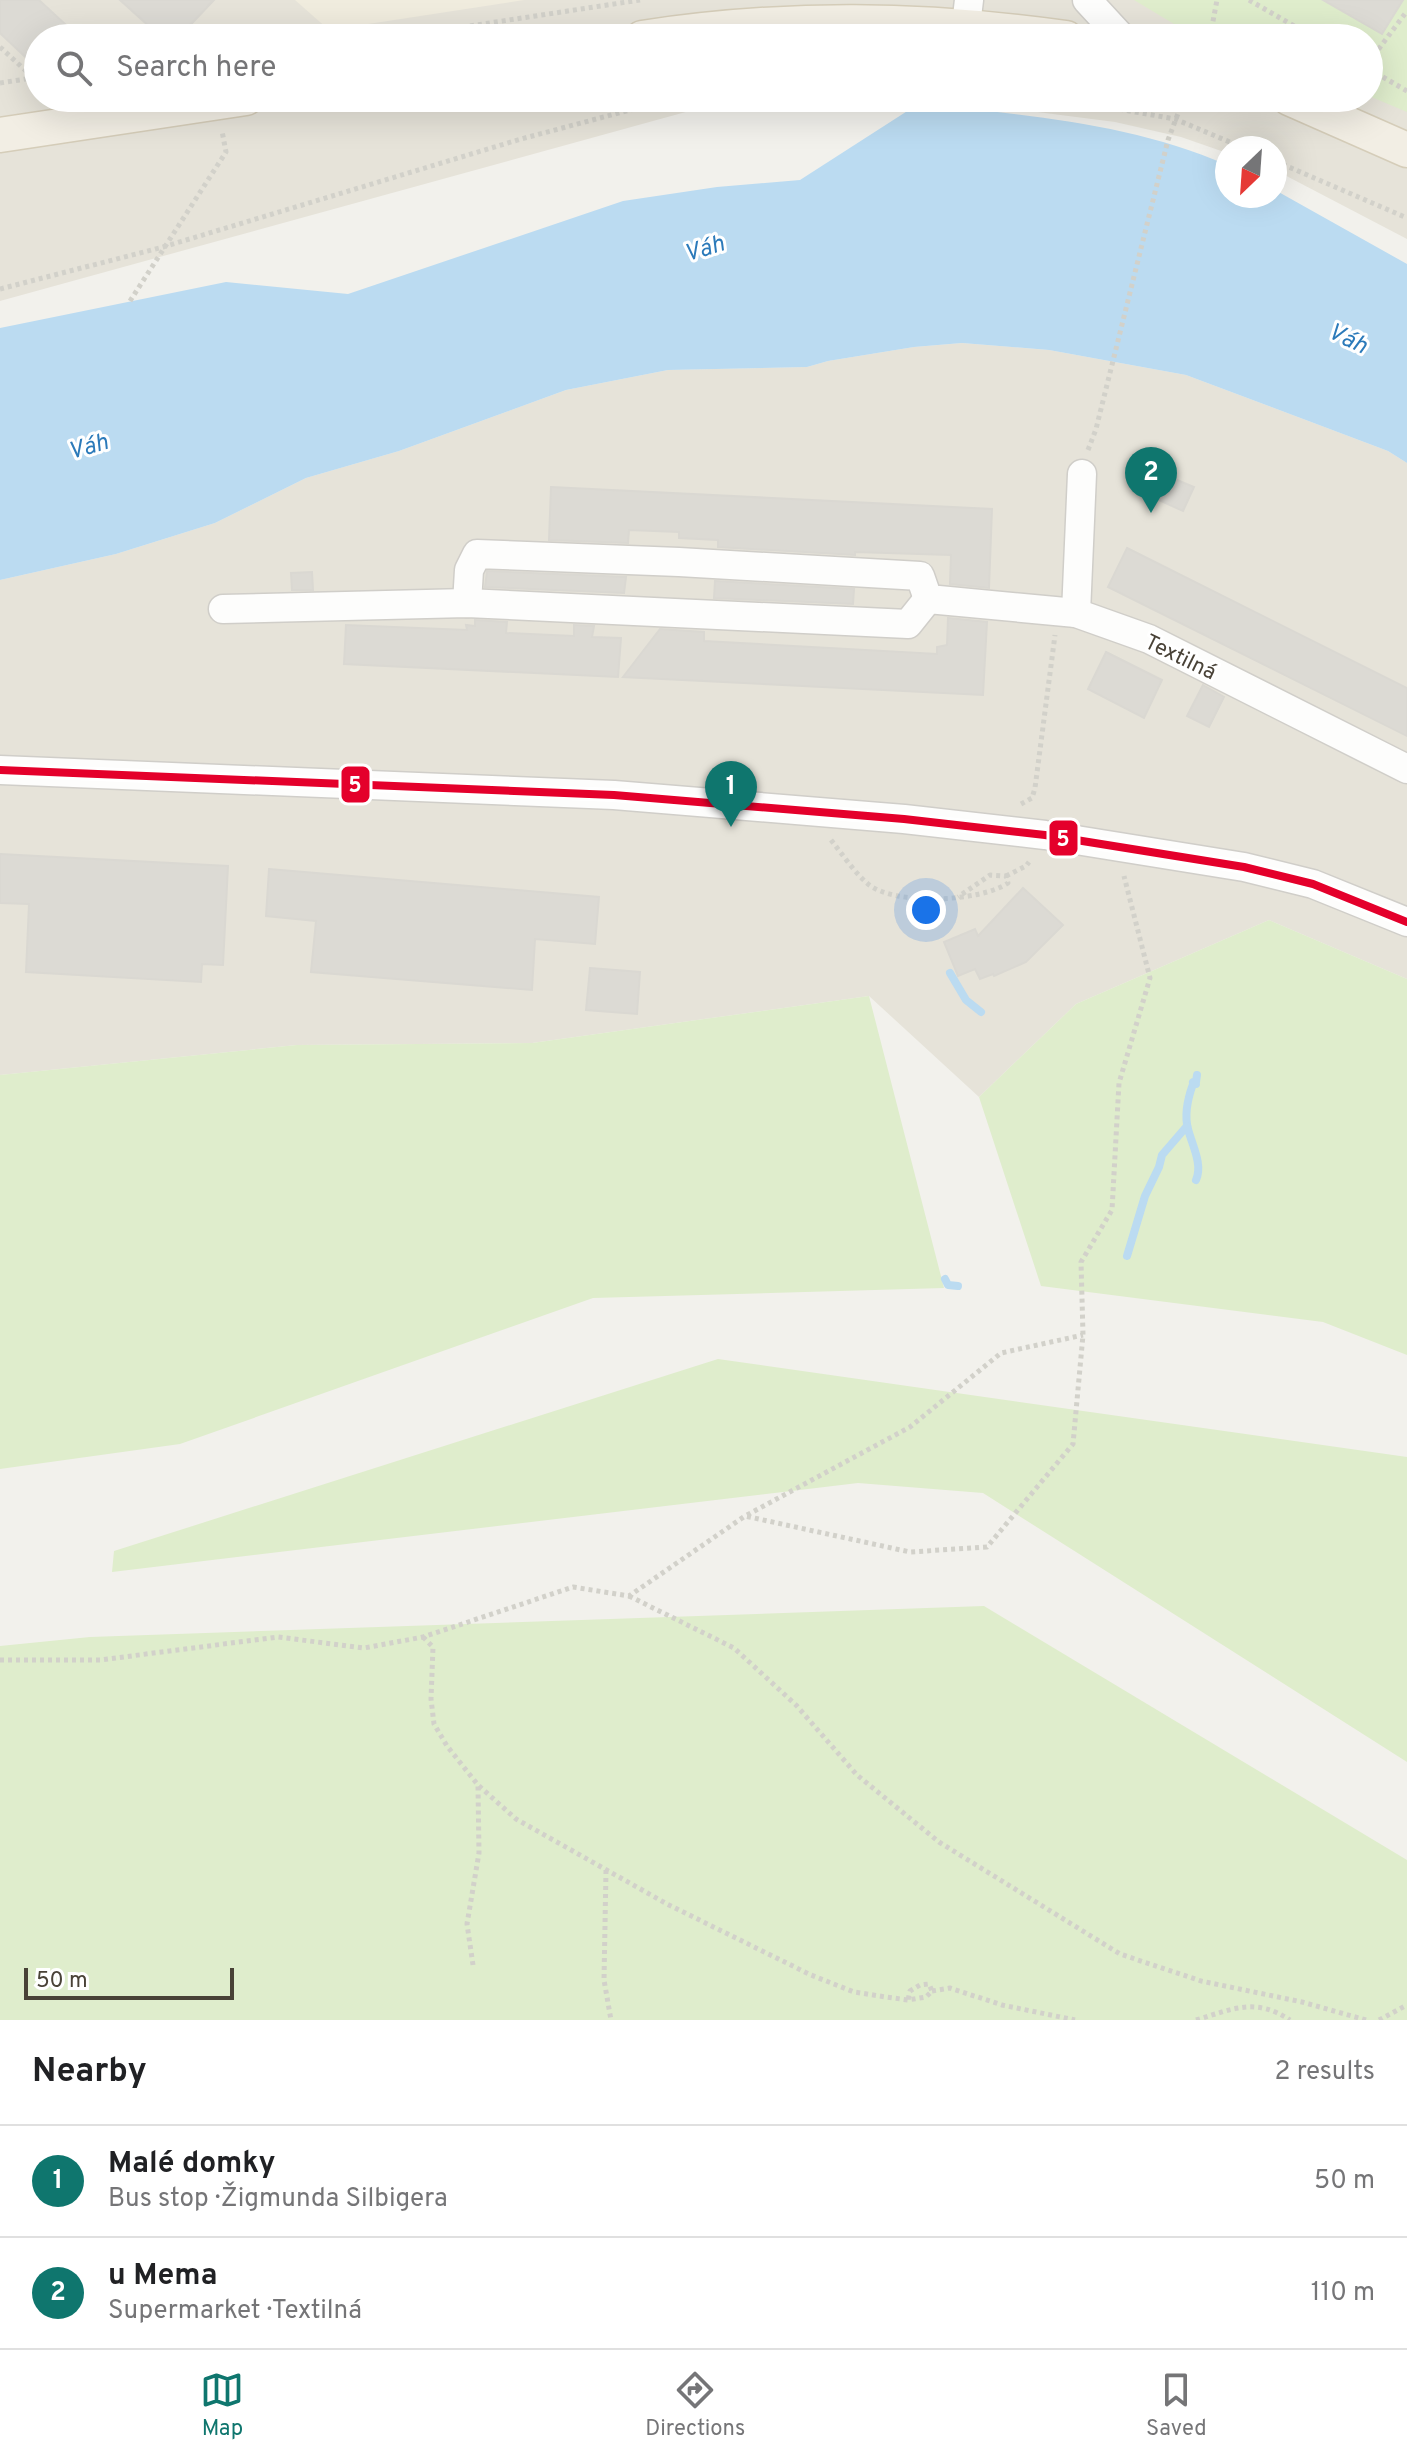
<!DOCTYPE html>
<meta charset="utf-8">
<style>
:root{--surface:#fff;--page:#f6f6f6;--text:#202124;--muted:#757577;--line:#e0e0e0;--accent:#0f766e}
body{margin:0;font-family:Overpass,sans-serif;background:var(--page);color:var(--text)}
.compass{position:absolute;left:1215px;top:136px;width:72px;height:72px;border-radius:50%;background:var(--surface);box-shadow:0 8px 32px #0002;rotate:205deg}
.scale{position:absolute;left:24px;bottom:20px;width:210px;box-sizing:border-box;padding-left:8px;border:4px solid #494237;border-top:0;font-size:22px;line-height:28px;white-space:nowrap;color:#494237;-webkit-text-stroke:6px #fff;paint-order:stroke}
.you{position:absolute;left:926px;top:910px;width:28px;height:28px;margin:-20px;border:6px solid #fff;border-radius:50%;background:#1a73e8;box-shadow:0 0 0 12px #1a73e833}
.badge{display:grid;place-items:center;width:52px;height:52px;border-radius:50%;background:var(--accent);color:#fff;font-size:26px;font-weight:700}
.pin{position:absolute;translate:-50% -66px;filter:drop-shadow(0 2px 4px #0008)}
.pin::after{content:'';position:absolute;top:42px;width:28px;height:24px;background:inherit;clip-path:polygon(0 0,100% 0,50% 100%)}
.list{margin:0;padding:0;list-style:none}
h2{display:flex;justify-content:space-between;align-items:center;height:104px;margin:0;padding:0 32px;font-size:34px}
h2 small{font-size:26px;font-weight:400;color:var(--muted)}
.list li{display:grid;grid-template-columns:52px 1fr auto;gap:24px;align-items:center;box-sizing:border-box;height:112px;padding:0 32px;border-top:2px solid var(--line)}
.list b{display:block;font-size:30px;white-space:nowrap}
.list p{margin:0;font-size:26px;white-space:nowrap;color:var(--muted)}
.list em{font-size:26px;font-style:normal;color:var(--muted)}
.icon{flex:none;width:44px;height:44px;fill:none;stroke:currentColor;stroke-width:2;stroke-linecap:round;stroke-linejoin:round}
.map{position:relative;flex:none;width:1407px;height:2020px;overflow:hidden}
.search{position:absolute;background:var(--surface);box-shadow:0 8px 32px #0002;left:24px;right:24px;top:24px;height:88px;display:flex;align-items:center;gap:20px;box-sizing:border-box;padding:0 28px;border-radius:44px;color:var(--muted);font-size:30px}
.sheet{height:328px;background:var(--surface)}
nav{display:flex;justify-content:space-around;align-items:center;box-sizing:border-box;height:112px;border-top:2px solid var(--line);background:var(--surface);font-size:22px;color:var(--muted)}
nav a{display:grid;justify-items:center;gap:4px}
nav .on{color:var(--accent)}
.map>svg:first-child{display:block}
.residential{fill:#e6e3d9;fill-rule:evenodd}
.education{fill:#f0ecde}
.green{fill:#dfedcc}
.water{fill:#bbdbf1}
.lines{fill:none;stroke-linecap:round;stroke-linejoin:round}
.stream{stroke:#bbdbf1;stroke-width:8}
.building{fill:#dcdad4;stroke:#dad8d2;stroke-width:2}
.minor-casing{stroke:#d0cec9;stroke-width:31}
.major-casing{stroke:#d5cdb9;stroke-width:37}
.path{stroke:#d2d1ca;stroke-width:5;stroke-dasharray:4 4;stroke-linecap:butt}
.minor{stroke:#fdfdfc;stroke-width:28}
.major{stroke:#f2eee4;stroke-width:34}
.bus-1-casing{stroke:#fff;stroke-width:14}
.bus-1{stroke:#e4002b;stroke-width:8}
.labels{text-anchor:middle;stroke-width:6;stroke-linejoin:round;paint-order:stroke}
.street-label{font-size:22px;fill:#494237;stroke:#fff}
.water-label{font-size:24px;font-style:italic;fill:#2b7aba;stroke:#fff}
.line-badge{stroke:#fff;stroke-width:3}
.badge-label{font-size:22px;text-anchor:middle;font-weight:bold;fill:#fff}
</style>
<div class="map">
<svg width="1407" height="2020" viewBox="0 0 1407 2020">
<rect width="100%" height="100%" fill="#f2f1ec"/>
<!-- residential -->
<g class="residential">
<path d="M0,0H1407V239L1275,170V148H1227V153L1181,137L1115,122L976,104L827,101L711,105L0,301ZM38,38H1369V98H38Z"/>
<polygon points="962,343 1049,350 1186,375 1388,451 1407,463 1407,979 1269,920 1076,1004 979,1097 869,996 532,1043 297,1045 0,1075 0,580 116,554 215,523 306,478 399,451 566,390 668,370 807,367 828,361 914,347"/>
</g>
<!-- education -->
<polygon class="education" points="295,0 524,0 329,30"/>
<!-- green -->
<g class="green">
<polygon points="1134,0 1407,0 1407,112 1369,96 1369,38 1212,38 1174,24"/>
<polygon points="1269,920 1407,979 1407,1355 1323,1322 1041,1286 979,1097 1076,1004"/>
<polygon points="869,996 944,1288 593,1298 180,1444 0,1469 0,1075 297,1045 532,1043"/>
<polygon points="718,1359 1407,1457 1407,1762 983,1493 858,1483 112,1572 114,1551"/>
<polygon points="984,1606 1407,1860 1407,2020 0,2020 0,1646 90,1637"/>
</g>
<!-- water -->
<path class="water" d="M952,107C1045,117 1141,127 1227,165V196H1275V190L1407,264V463L1388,451L1186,375L1049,350L962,343L914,347L828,361L807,367L668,370L566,390L399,451L306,478L215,523L116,554L0,580V328L226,282L348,294L623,201L717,187L800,180L912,108Z"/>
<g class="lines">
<!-- stream -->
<g class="stream">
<polyline points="950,973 966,1000 981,1012"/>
<path d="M1196,1180C1203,1164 1192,1145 1188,1129C1184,1114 1189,1095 1193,1084H1196L1193,1082H1196L1197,1075"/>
<polyline points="1127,1256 1145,1196 1159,1167 1162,1155 1187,1126"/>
<polyline points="945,1279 948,1285 958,1286"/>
</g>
</g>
<!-- building -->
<g class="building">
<polygon points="0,0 39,0 80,38 38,38 38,69 0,33"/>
<polygon points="120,0 214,0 178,38 162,38"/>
<polygon points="1323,0 1403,0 1382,34"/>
<polygon points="1160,473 1194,487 1183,511 1150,496"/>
<polygon points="551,487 992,509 989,588 950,584 951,555 855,552 855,555 718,547 718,540 679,538 679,532 629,530 628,543 549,540"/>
<polygon points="1127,548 1407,688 1407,736 1108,587"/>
<polygon points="487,571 626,577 624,593 485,587"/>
<polygon points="312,572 313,590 292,590 291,573"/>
<polygon points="715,581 854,589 853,604 714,598"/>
<polygon points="948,618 987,622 983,695 623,677 660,629 704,632 704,641 937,654 937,647 947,645"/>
<polygon points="475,620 507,622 506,633 574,636 574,625 594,626 592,637 621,638 618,677 344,664 346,625 467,630 466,625 475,626"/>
<polygon points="1106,652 1162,680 1144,718 1088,689"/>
<polygon points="1203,685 1224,697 1209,727 1187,716"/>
<polygon points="0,854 228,866 223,965 202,964 201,982 26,972 29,904 0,903"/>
<polygon points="269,869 599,897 595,944 535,939 532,990 311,972 316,921 266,916"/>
<polygon points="1023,888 1063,925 1026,962 994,976 993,974 980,979 975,969 958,976 944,942 975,929 978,936"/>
<polygon points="590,968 640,972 637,1014 586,1010"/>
</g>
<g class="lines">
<defs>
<g id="minor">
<polyline points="1087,0 1122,38"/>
<polyline points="966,25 969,0"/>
<polyline points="467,603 469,570 477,554 679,562 920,576 928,599 1076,613 1149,639 1407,769"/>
<polyline points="223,609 467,603 908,624 928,599"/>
<polyline points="1076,613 1082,474"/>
<polyline points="0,770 614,795 904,819 1045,835 1244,867 1313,884 1407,922"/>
</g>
<g id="major">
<path d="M642,38C786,16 922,18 1066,38"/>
<polyline points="1289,98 1407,150"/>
<polyline points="0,135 246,98"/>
</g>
</defs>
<!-- minor casing -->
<use href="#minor" class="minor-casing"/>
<!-- major casing -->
<use href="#major" class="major-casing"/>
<!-- path -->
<g class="path">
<polyline points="1249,0 1315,38"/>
<polyline points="1210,37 1217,0"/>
<polyline points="391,38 640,0"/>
<polyline points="0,47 38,82"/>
<polyline points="1369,62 1407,11"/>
<polyline points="1369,69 1407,91"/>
<polyline points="0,83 32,78"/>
<polyline points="1040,98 1073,101 1175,119 1244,148"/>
<polyline points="1275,161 1407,218"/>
<polyline points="0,289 163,247 521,139 645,106 725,98"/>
<polyline points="130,301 226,152 222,131"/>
<polyline points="1088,450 1096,429 1168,140 1180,108"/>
<polyline points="1021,804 1032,798 1035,788 1055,635"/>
<path d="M831,840C843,855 854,872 868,884C895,906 980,902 1008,883L1006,876L990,875L958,897"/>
<polyline points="1006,876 1026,866 1029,862"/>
<polyline points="747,1515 910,1427 1001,1353 1083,1335"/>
<polyline points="629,1596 734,1648 796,1705 857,1775 939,1842 1120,1954 1201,1981 1302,2002 1366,2020"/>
<polyline points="423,1637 433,1647 431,1699 434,1724 447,1746 478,1785 516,1819 667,1904 811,1975 854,1992 886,1997 908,2000 926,1997 932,1991 929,1984 920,1985 910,1991 908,2000"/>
<polyline points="0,1660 100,1660 278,1637 364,1648 423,1637 573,1587 629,1596 745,1516 910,1552 987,1547 1073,1444 1083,1335 1081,1262 1112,1210 1119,1083 1150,978 1124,876"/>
<polyline points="606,1870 604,1980 611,2020"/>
<polyline points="473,1965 467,1924 479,1853 478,1786"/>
<polyline points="932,1991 950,1988 1002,2005 1075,2020"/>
<path d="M1196,2020C1233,2009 1255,1997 1290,2020"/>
<polyline points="1379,2020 1407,2005"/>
</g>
<!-- minor -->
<use href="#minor" class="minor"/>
<!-- major -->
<use href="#major" class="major"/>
<defs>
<polyline id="bus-1" points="0,770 614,795 904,819 1045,835 1244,867 1313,884 1407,922"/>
</defs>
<!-- bus-1 casing -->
<use href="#bus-1" class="bus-1-casing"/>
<!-- bus-1 -->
<use href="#bus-1" class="bus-1"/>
</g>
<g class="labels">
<!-- street labels -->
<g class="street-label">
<text transform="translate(1181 656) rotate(26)" y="8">Textilná</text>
</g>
<!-- water labels -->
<g class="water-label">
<text transform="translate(704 248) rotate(-17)" y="8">Váh</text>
<text transform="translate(1348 338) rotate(26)" y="8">Váh</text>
<text transform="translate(88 446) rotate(-16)" y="8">Váh</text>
</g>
</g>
<g class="line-badge">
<rect x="340" y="765" width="31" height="39" rx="8" fill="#e4002b"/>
<rect x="1048" y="819" width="31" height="38" rx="8" fill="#e4002b"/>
</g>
<g class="badge-label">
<text x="355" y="792">5</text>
<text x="1063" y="846">5</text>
</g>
</svg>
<svg class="compass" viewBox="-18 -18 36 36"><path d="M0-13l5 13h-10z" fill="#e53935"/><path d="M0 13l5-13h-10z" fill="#757577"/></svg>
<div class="scale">50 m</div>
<div class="you"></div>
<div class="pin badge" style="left:731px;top:827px">1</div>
<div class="pin badge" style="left:1151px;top:513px">2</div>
<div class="search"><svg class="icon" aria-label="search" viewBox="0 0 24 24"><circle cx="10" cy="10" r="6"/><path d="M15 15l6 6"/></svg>Search here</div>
</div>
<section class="sheet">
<h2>Nearby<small>2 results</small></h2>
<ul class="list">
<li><span class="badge">1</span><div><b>Malé domky</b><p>Bus stop · Žigmunda Silbigera</p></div><em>50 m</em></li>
<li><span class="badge">2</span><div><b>u Mema</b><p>Supermarket · Textilná</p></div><em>110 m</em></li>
</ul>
</section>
<nav>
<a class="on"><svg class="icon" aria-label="map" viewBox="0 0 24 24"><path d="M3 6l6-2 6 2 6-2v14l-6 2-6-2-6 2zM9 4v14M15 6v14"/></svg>Map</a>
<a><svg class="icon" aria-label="directions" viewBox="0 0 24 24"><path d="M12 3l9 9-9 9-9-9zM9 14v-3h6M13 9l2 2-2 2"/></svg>Directions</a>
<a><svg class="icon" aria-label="saved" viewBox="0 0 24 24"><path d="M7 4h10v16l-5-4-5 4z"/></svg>Saved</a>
</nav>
